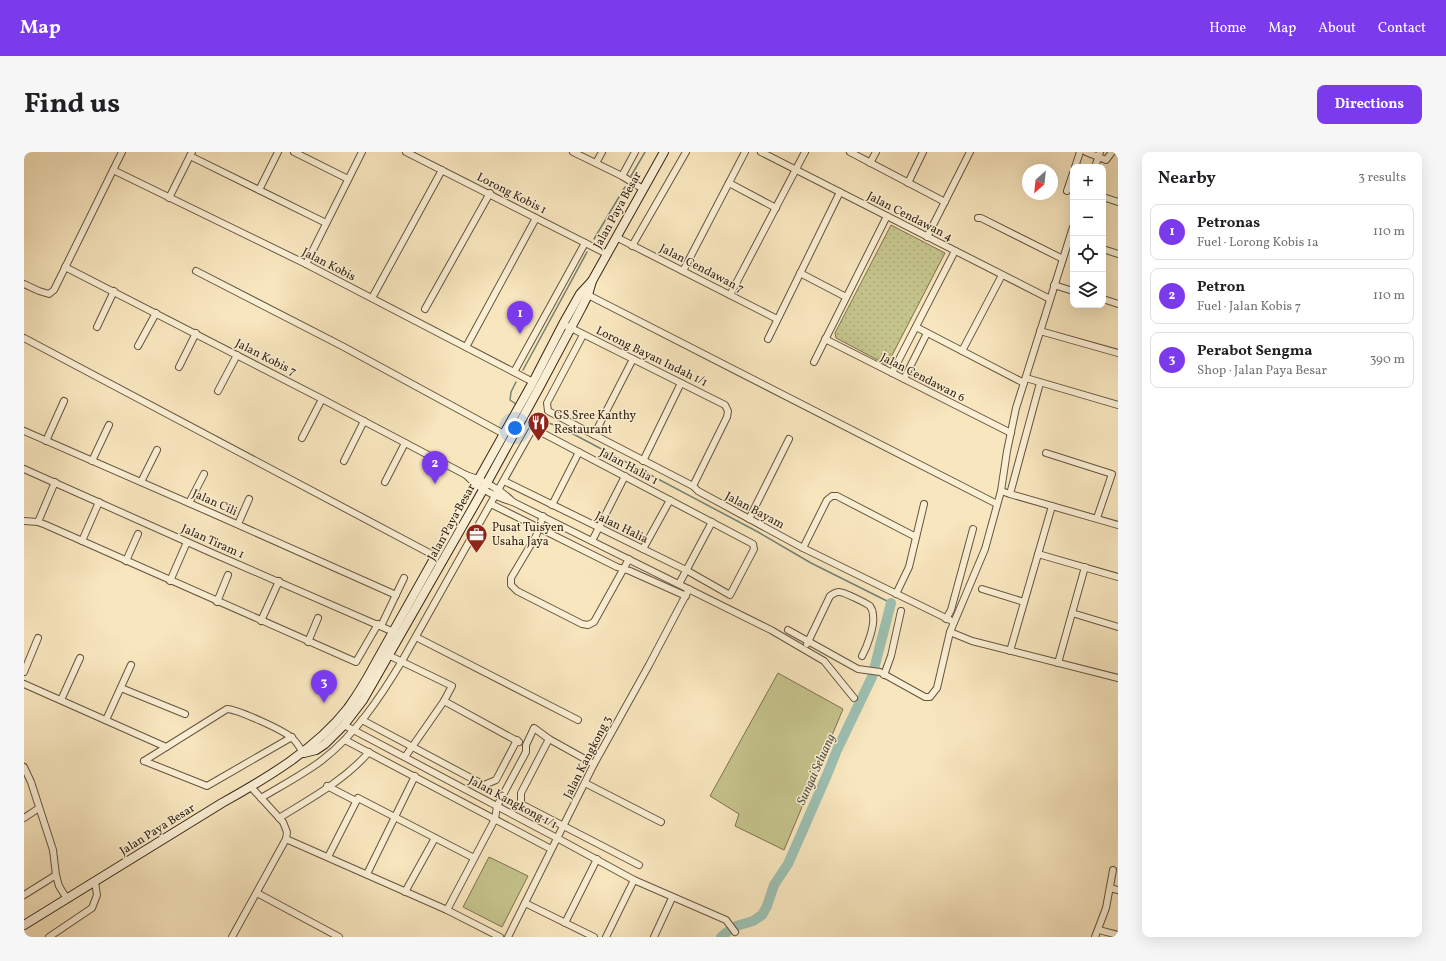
<!DOCTYPE html>
<meta charset="utf-8">
<style>
:root{--surface:#fff;--page:#f6f6f6;--text:#202124;--muted:#757577;--line:#e0e0e0;--accent:#7c3aed}
body{margin:0;font-family:Vollkorn,serif;background:var(--page);color:var(--text)}
.controls{position:absolute;right:12px;top:12px;display:grid;overflow:hidden;border-radius:8px;box-shadow:0 4px 16px #0002}
.controls button{width:36px;height:36px;display:grid;place-items:center;padding:0;border:0;border-bottom:1px solid var(--line);background:var(--surface);color:var(--text);font:20px sans-serif}
.compass{position:absolute;left:998px;top:12px;width:36px;height:36px;border-radius:50%;background:var(--surface);box-shadow:0 4px 16px #0002;rotate:207deg}
.you{position:absolute;left:491px;top:276px;width:14px;height:14px;margin:-10px;border:3px solid #fff;border-radius:50%;background:#1a73e8;box-shadow:0 0 0 6px #1a73e833}
.badge{display:grid;place-items:center;width:26px;height:26px;border-radius:50%;background:var(--accent);color:#fff;font-size:13px;font-weight:700}
.pin{position:absolute;translate:-50% -33px;filter:drop-shadow(0 1px 2px #0008)}
.pin::after{content:'';position:absolute;top:21px;width:14px;height:12px;background:inherit;clip-path:polygon(0 0,100% 0,50% 100%)}
.list{margin:0;padding:0;list-style:none}
h2{display:flex;justify-content:space-between;align-items:center;height:52px;margin:0;padding:0 16px;font-size:17px}
h2 small{font-size:13px;font-weight:400;color:var(--muted)}
.list li{display:grid;grid-template-columns:26px 1fr auto;gap:12px;align-items:center;box-sizing:border-box;height:56px;margin:0 8px 8px;padding:0 8px;border:1px solid var(--line);border-radius:8px}
.list b{display:block;font-size:15px;white-space:nowrap}
.list p{margin:0;font-size:13px;white-space:nowrap;color:var(--muted)}
.list em{font-size:13px;font-style:normal;color:var(--muted)}
.icon{flex:none;width:22px;height:22px;fill:none;stroke:currentColor;stroke-width:2;stroke-linecap:round;stroke-linejoin:round}
.map{position:relative;flex:none;width:1094px;height:785px;overflow:hidden;border-radius:8px}
header{display:flex;align-items:center;gap:24px;box-sizing:border-box;height:56px;padding:0 20px;background:var(--accent);color:#fff}
header strong{font-size:19px}
nav{display:flex;gap:22px;margin-inline-start:auto;font-size:14px}
.intro{display:flex;align-items:center;justify-content:space-between;box-sizing:border-box;height:96px;padding:0 24px}
h1{margin:0;font-size:28px}
.button{padding:10px 18px;border-radius:8px;background:var(--accent);color:#fff;font-size:14px;font-weight:700}
main{display:flex;gap:24px;padding:0 24px}
aside{flex:1;background:var(--surface);border-radius:8px;box-shadow:0 4px 16px #0002}
.map>svg:first-child{display:block}
.grass{fill:url(#grass-dots);stroke:#7d734f}
.pitch{fill:#c5c38c;stroke:#7d734f}
.lines{fill:none;stroke-linecap:round;stroke-linejoin:round}
.stream{stroke:#738172;stroke-width:1.5}
.river{stroke:#9dc0b2;stroke-width:10}
.street-casing{stroke:#66543d;stroke-width:8}
.secondary-casing{stroke:#352312;stroke-width:10}
.street{stroke:#faefd5;stroke-width:6}
.secondary{stroke:#faefd5;stroke-width:8}
.labels{text-anchor:middle;stroke-width:3;stroke-linejoin:round;paint-order:stroke}
.street-label{font-size:12px;fill:#352312;stroke:#faefd5}
.poi-label{font-size:12px;fill:#352312;stroke:#faefd5;text-anchor:start}
.water-label{font-size:13px;font-style:italic;fill:#545242;stroke:#faefd5}
</style>
<header>
<strong>Map</strong>
<nav><a>Home</a><a>Map</a><a>About</a><a>Contact</a></nav>
</header>
<div class="intro"><h1>Find us</h1><a class="button">Directions</a></div>
<main>
<div class="map">
<svg width="1094" height="785" viewBox="0 0 1094 785">
<defs>
<pattern id="grass-dots" width="8" height="8" patternUnits="userSpaceOnUse"><rect width="8" height="8" fill="#c5c38c"/><path d="M2 2h.1M6 6h.1" fill="none" stroke="#aaa778" stroke-width="1.8" stroke-linecap="round"/></pattern>
</defs>
<rect width="100%" height="100%" fill="#f8e6be"/>
<filter id="stains"><feTurbulence type="fractalNoise" baseFrequency=".005" numOctaves="4"/><feColorMatrix values="0 0 0 0 .2 0 0 0 0 .09 0 0 0 0 .02 0 0 0 .5 -.17"/></filter>
<radialGradient id="worn" r=".72"><stop offset=".6" stop-color="#630" stop-opacity="0"/><stop offset="1" stop-color="#630" stop-opacity=".3"/></radialGradient>
<!-- grass -->
<polygon class="grass" points="867,73 921,101 863,213 812,186 811,181"/>
<!-- pitch -->
<g class="pitch">
<polygon points="754,521 819,557 760,698 711,674 715,662 686,644"/>
<polygon points="465,705 504,724 478,775 439,755"/>
</g>
<g class="lines">
<!-- stream -->
<g class="stream">
<polyline points="607,24 621,0"/>
<polyline points="570,87 601,35"/>
<polyline points="499,218 563,100"/>
<polyline points="492,252 486,248 487,240 492,230"/>
<polyline points="511,264 522,270 536,275 734,380 787,411 867,451"/>
</g>
<!-- river -->
<g class="river">
<polyline points="712,774 729,769 738,763 743,754 750,733 764,712 803,623 813,598 848,525 867,451"/>
<polyline points="697,785 703,780"/>
</g>
<defs>
<g id="street">
<polyline points="270,0 324,27"/>
<polyline points="382,0 583,102"/>
<polyline points="549,0 598,24 619,37"/>
<polyline points="737,0 1026,147"/>
<polyline points="826,0 921,50"/>
<polyline points="1062,0 1082,8 1088,0"/>
<polyline points="166,4 302,71"/>
<polyline points="572,11 578,0"/>
<polyline points="846,11 852,0"/>
<polyline points="1051,15 1056,0"/>
<polyline points="1071,15 1076,0"/>
<polyline points="89,18 282,112 509,230"/>
<polyline points="598,24 611,0"/>
<polyline points="705,31 752,56"/>
<polyline points="884,31 899,0"/>
<polyline points="235,38 254,0"/>
<polyline points="1043,39 1049,21"/>
<polyline points="1079,45 1094,50"/>
<polyline points="145,46 168,0"/>
<polyline points="954,66 957,66 1039,107"/>
<polyline points="592,85 753,167"/>
<polyline points="903,85 946,0"/>
<polyline points="608,94 662,0"/>
<polyline points="1079,97 1094,102"/>
<polyline points="282,112 338,0"/>
<path d="M41,115L298,247L442,323C459,328 476,337 489,350"/>
<polyline points="172,119 318,194 480,282"/>
<polyline points="659,119 721,0"/>
<polyline points="776,121 822,145"/>
<polyline points="0,132 15,139 25,142 30,138 98,0"/>
<polyline points="1030,133 1049,139"/>
<polyline points="564,143 973,352"/>
<polyline points="706,143 781,0"/>
<polyline points="348,146 418,18"/>
<polyline points="1079,147 1094,152"/>
<polyline points="401,157 466,41"/>
<polyline points="539,172 701,253 704,259 703,265 669,334"/>
<polyline points="73,175 90,139"/>
<polyline points="892,175 1000,231"/>
<polyline points="1016,179 1094,201"/>
<polyline points="559,183 523,251 524,259 669,334 674,339 779,396 930,470"/>
<polyline points="0,186 411,404"/>
<polyline points="744,187 816,40"/>
<polyline points="801,187 987,281"/>
<polyline points="114,194 132,161"/>
<polyline points="442,195 512,66"/>
<polyline points="938,199 978,123"/>
<polyline points="790,210 863,64"/>
<polyline points="155,215 172,181"/>
<polyline points="490,220 561,91"/>
<polyline points="868,221 931,99"/>
<polyline points="1002,226 1094,253"/>
<polyline points="880,227 903,181"/>
<polyline points="194,239 213,203"/>
<polyline points="0,279 190,362 372,443"/>
<polyline points="570,283 609,207"/>
<polyline points="278,286 298,247"/>
<polyline points="22,289 40,249"/>
<polyline points="1022,301 1088,322 1073,366"/>
<polyline points="68,309 85,273"/>
<polyline points="320,309 340,269"/>
<polyline points="619,309 657,231"/>
<polyline points="0,317 188,401 372,481"/>
<path d="M442,323C455,337 471,345 489,350L747,478L800,509L830,546"/>
<polyline points="117,330 133,298"/>
<polyline points="361,330 381,291"/>
<polyline points="977,339 986,342 1016,231"/>
<polyline points="986,342 1094,373"/>
<polyline points="165,351 180,322"/>
<polyline points="467,352 593,415 606,419 662,444"/>
<polyline points="528,353 555,300"/>
<polyline points="519,364 512,384 487,426 487,433 493,439 558,472 564,473 570,470 605,407"/>
<polyline points="725,367 765,287"/>
<polyline points="0,369 14,370 22,373 332,510 354,472"/>
<polyline points="14,370 31,330"/>
<polyline points="214,372 225,347"/>
<polyline points="58,389 75,350"/>
<polyline points="568,389 601,324"/>
<polyline points="779,396 803,348 808,344 813,344 892,385"/>
<polyline points="619,397 646,348"/>
<polyline points="1014,402 1094,425"/>
<polyline points="102,409 114,382"/>
<polyline points="146,429 163,390"/>
<polyline points="655,432 688,370"/>
<polyline points="958,437 1000,450"/>
<polyline points="872,442 885,415 900,352"/>
<polyline points="193,450 204,423"/>
<polyline points="1048,461 1094,475"/>
<polyline points="922,467 927,458 949,377"/>
<polyline points="237,469 255,429"/>
<polyline points="357,474 380,426"/>
<polyline points="764,478 834,517 856,520 901,545 906,545 913,536 926,480 961,397 977,339 983,299 992,256 1049,75"/>
<polyline points="926,480 948,489 1094,526"/>
<polyline points="392,485 554,568"/>
<polyline points="284,490 294,466"/>
<path d="M783,492L806,444C809,442 811,440 815,440C820,440 842,451 846,454C848,457 849,460 849,463C851,474 843,495 838,504"/>
<polyline points="986,499 1028,354"/>
<polyline points="362,502 428,534 420,549 381,605"/>
<polyline points="1034,511 1061,415"/>
<polyline points="0,520 14,486"/>
<polyline points="860,523 867,504 877,459"/>
<polyline points="0,532 142,595"/>
<polyline points="97,536 161,562"/>
<polyline points="37,548 56,506"/>
<polyline points="420,549 495,590"/>
<polyline points="82,568 107,513"/>
<polyline points="338,568 460,633 472,628 493,588"/>
<polyline points="320,573 533,686 610,728 702,768 711,780"/>
<polyline points="525,587 497,641 497,652 615,713"/>
<polyline points="321,588 527,697"/>
<path d="M120,609L203,557C215,558 259,578 268,586C273,590 276,596 279,601"/>
<polyline points="120,609 183,634 268,585"/>
<polyline points="0,615 7,630 29,698 32,723 35,734 43,747"/>
<polyline points="561,631 637,670"/>
<polyline points="303,634 332,649"/>
<path d="M237,646C257,634 278,623 297,609C331,583 356,546 378,509L509,276L729,392L730,397L706,443L662,418L480,329"/>
<polyline points="0,666 15,656"/>
<path d="M255,666C286,647 321,628 345,600"/>
<polyline points="262,687 423,758 476,785"/>
<polyline points="304,705 334,646 450,706"/>
<polyline points="343,722 391,624"/>
<polyline points="1086,736 1094,738"/>
<polyline points="381,740 411,686"/>
<polyline points="233,741 315,785"/>
<polyline points="0,743 32,723"/>
<polyline points="501,751 570,785"/>
<polyline points="423,758 471,667 473,654 502,600 502,593 510,576 525,587 570,612"/>
<polyline points="541,771 573,707"/>
<polyline points="1075,778 1094,783"/>
<polyline points="25,785 68,756 73,743 71,730"/>
<polyline points="208,785 262,687 263,680 259,670 227,635"/>
<polyline points="484,785 570,612 625,513 665,437"/>
<polyline points="582,785 610,728"/>
<polyline points="630,785 648,746"/>
<polyline points="1071,785 1082,756 1089,718"/>
</g>
<g id="secondary">
<polyline points="280,601 292,598 301,592 320,573 339,548 459,338 516,234 558,155 564,143 568,129 640,0"/>
<path d="M0,773L198,651C243,626 292,597 324,556C334,542 343,527 351,512L509,230L539,172L556,142L568,129"/>
</g>
</defs>
<!-- street casing -->
<use href="#street" class="street-casing"/>
<!-- secondary casing -->
<use href="#secondary" class="secondary-casing"/>
<!-- street -->
<use href="#street" class="street"/>
<!-- secondary -->
<use href="#secondary" class="secondary"/>
</g>
<!-- icons -->
<defs>
<symbol id="restaurant-pin" viewBox="-11 -11 22 30"><path d="M0 17L-7.5 6A9.5 9.5 0 1 1 7.5 6Z" fill="#8f2418" stroke="#faefd5"/><path d="M-5-6h1v4h1v-4h1v4h1v-4h1v5L-1.5 .5V6h-2V.5L-5-1ZM5-6V6H3V1.5H1.5Q1.5-4 5-6Z" fill="#fff"/></symbol>
<symbol id="office-pin" viewBox="-11 -11 22 30"><path d="M0 17L-7.5 6A9.5 9.5 0 1 1 7.5 6Z" fill="#8f2418" stroke="#faefd5"/><path d="M-6-3h4V-5.5h4V-3h4V5H-6ZM-1-4.5V-3h2v-1.5ZM-6 0V1H6V0Z" fill="#fff"/></symbol>
</defs>
<g fill-rule="evenodd">
<use href="#restaurant-pin" x="502" y="258" width="25" height="34"/>
<use href="#office-pin" x="440" y="370" width="25" height="34"/>
</g>
<g class="labels">
<!-- street labels -->
<g class="street-label">
<text transform="translate(488 41) rotate(27)" y="4">Lorong Kobis 1</text>
<text transform="translate(593 58) rotate(-61)" y="4">Jalan Paya Besar</text>
<text transform="translate(886 64) rotate(27)" y="4">Jalan Cendawan 4</text>
<text transform="translate(305 112) rotate(27)" y="4">Jalan Kobis</text>
<text transform="translate(678 116) rotate(27)" y="4">Jalan Cendawan 7</text>
<text transform="translate(628 204) rotate(26)" y="4">Lorong Bayan Indah 1/1</text>
<text transform="translate(242 205) rotate(27)" y="4">Jalan Kobis 7</text>
<text transform="translate(899 225) rotate(27)" y="4">Jalan Cendawan 6</text>
<text transform="translate(605 314) rotate(28)" y="4">Jalan Halia 1</text>
<text transform="translate(191 350) rotate(24)" y="4">Jalan Cili</text>
<text transform="translate(731 358) rotate(28)" y="4">Jalan Bayam</text>
<text transform="translate(427 370) rotate(-61)" y="4">Jalan Paya Besar</text>
<text transform="translate(598 375) rotate(26)" y="4">Jalan Halia</text>
<text transform="translate(189 389) rotate(24)" y="4">Jalan Tiram 1</text>
<text transform="translate(563 605) rotate(-63)" y="4">Jalan Kangkong 3</text>
<text transform="translate(489 650) rotate(28)" y="4">Jalan Kangkong 1/1</text>
<text transform="translate(133 677) rotate(-32)" y="4">Jalan Paya Besar</text>
</g>
<!-- poi labels -->
<g class="poi-label">
<text x="530" y="267">GS Sree Kanthy<tspan x="530" dy="14">Restaurant</tspan></text>
<text x="468" y="379">Pusat Tuisyen<tspan x="468" dy="14">Usaha Jaya</tspan></text>
</g>
<!-- water labels -->
<g class="water-label">
<text transform="translate(791 617) rotate(-66)" y="5">Sungai Seluang</text>
</g>
</g>
<rect width="100%" height="100%" filter="url(#stains)"/>
<rect width="100%" height="100%" fill="url(#worn)"/>
</svg>
<div class="controls">
<button>+</button>
<button>−</button>
<button><svg class="icon" aria-label="locate" viewBox="0 0 24 24"><circle cx="12" cy="12" r="6"/><path d="M12 2v4M12 18v4M2 12h4M18 12h4"/></svg></button>
<button><svg class="icon" aria-label="layers" viewBox="0 0 24 24"><path d="M12 4l9 5-9 5-9-5zM3 14l9 5 9-5"/></svg></button>
</div>
<svg class="compass" viewBox="-18 -18 36 36"><path d="M0-13l5 13h-10z" fill="#e53935"/><path d="M0 13l5-13h-10z" fill="#757577"/></svg>
<div class="you"></div>
<div class="pin badge" style="left:496px;top:182px">1</div>
<div class="pin badge" style="left:411px;top:332px">2</div>
<div class="pin badge" style="left:300px;top:551px">3</div>
</div>
<aside>
<h2>Nearby<small>3 results</small></h2>
<ul class="list">
<li><span class="badge">1</span><div><b>Petronas</b><p>Fuel · Lorong Kobis 1a</p></div><em>110 m</em></li>
<li><span class="badge">2</span><div><b>Petron</b><p>Fuel · Jalan Kobis 7</p></div><em>110 m</em></li>
<li><span class="badge">3</span><div><b>Perabot Sengma</b><p>Shop · Jalan Paya Besar</p></div><em>390 m</em></li>
</ul>
</aside>
</main>
